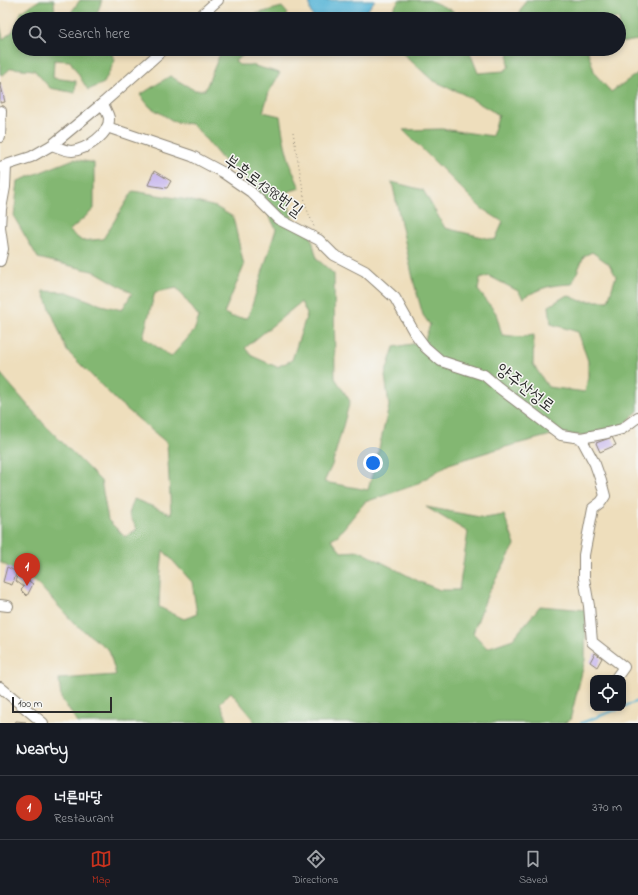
<!DOCTYPE html>
<meta charset="utf-8">
<style>
:root{--surface:#171b24;--page:#242831;--text:#f1f3f6;--muted:#9ea1a6;--line:#363941;--accent:#c8321e}
body{margin:0;font-family:"Indie Flower","Poor Story",sans-serif;background:var(--page);color:var(--text)}
.controls{position:absolute;right:12px;bottom:12px;display:grid;overflow:hidden;border-radius:8px;box-shadow:0 2px 6px #0003}
.controls button{width:36px;height:36px;display:grid;place-items:center;padding:0;border:0;border-bottom:1px solid var(--line);background:var(--surface);color:var(--text);font:20px sans-serif}
.scale{position:absolute;left:12px;bottom:10px;width:100px;box-sizing:border-box;padding-left:4px;border:2px solid #2b2b2b;border-top:0;font-size:11px;line-height:14px;white-space:nowrap;color:#2b2b2b;-webkit-text-stroke:3px #f6f6f2;paint-order:stroke}
.you{position:absolute;left:373px;top:463px;width:14px;height:14px;margin:-10px;border:3px solid #fff;border-radius:50%;background:#1a73e8;box-shadow:0 0 0 6px #1a73e833}
.badge{display:grid;place-items:center;width:26px;height:26px;border-radius:50%;background:var(--accent);color:#fff;font-size:13px;font-weight:700}
.pin{position:absolute;translate:-50% -33px;filter:drop-shadow(0 1px 2px #0008)}
.pin::after{content:'';position:absolute;top:21px;width:14px;height:12px;background:inherit;clip-path:polygon(0 0,100% 0,50% 100%)}
.list{margin:0;padding:0;list-style:none}
h2{display:flex;justify-content:space-between;align-items:center;height:52px;margin:0;padding:0 16px;font-size:17px}
h2 small{font-size:13px;font-weight:400;color:var(--muted)}
.list li{display:grid;grid-template-columns:26px 1fr auto;gap:12px;align-items:center;box-sizing:border-box;height:64px;padding:0 16px;border-top:1px solid var(--line)}
.list b{display:block;font-size:15px;white-space:nowrap}
.list p{margin:0;font-size:13px;white-space:nowrap;color:var(--muted)}
.list em{font-size:13px;font-style:normal;color:var(--muted)}
.icon{flex:none;width:22px;height:22px;fill:none;stroke:currentColor;stroke-width:2;stroke-linecap:round;stroke-linejoin:round}
.map{position:relative;flex:none;width:638px;height:723px;overflow:hidden}
.search{position:absolute;background:var(--surface);box-shadow:0 2px 6px #0003;left:12px;right:12px;top:12px;height:44px;display:flex;align-items:center;gap:10px;box-sizing:border-box;padding:0 14px;border-radius:22px;color:var(--muted);font-size:15px}
.sheet{height:116px;background:var(--surface)}
nav{display:flex;justify-content:space-around;align-items:center;box-sizing:border-box;height:56px;border-top:1px solid var(--line);background:var(--surface);font-size:11px;color:var(--muted)}
nav a{display:grid;justify-items:center;gap:2px}
nav .on{color:var(--accent)}
.map>svg:first-child{display:block}
.forest{fill:#83b772;stroke:#57714e;fill-rule:evenodd}
.water{fill:#59b5d7;stroke:#427081}
.lines{fill:none;stroke-linecap:round;stroke-linejoin:round}
.stream{stroke:#59b5d7;stroke-width:2}
.building{fill:#bca7ed}
.minor-casing{stroke:#8c8474;stroke-width:12}
.path{stroke:#8c8474;stroke-width:1;stroke-dasharray:1 3;stroke-linecap:butt}
.minor{stroke:#fff;stroke-width:10}
.labels{text-anchor:middle;stroke-width:3;stroke-linejoin:round;paint-order:stroke}
.street-label{font-size:17px;fill:#2b2b2b;stroke:#f6f6f2}
</style>
<div class="map">
<svg width="638" height="723" viewBox="0 0 638 723">
<rect width="100%" height="100%" fill="#f6f6f2"/>
<filter id="ink" filterUnits="userSpaceOnUse"><feTurbulence type="fractalNoise" baseFrequency=".025" numOctaves="2"/><feDisplacementMap in="SourceGraphic" scale="8" xChannelSelector="R" yChannelSelector="G"/><feConvolveMatrix kernelMatrix="1 2 1 2 8 2 1 2 1" color-interpolation-filters="sRGB"/></filter>
<filter id="wash" filterUnits="userSpaceOnUse"><feTurbulence type="fractalNoise" baseFrequency=".012" numOctaves="4" result="noise"/><feDisplacementMap in="SourceGraphic" scale="16" xChannelSelector="R" yChannelSelector="G"/><feGaussianBlur stdDeviation="0.9" result="paint"/><feColorMatrix in="noise" values="0 0 0 0 0 0 0 0 0 0 0 0 0 0 0 0 0 1.4 0 .05"/><feComposite in="paint" operator="in"/></filter>
<g filter="url(#wash)">
<rect width="100%" height="100%" fill="#eedebc"/>
<!-- forest -->
<g class="forest">
<polygon points="40,0 54,0 55,19 19,19 19,49 109,49 115,60 104,83 88,90 70,61 54,60 53,78 76,81 75,93 50,88 34,70 11,68 3,75 0,74 0,25 3,39 13,31 22,11"/>
<polygon points="80,0 102,0 95,19 61,19 70,14"/>
<polygon points="399,0 429,0 453,11 456,19 387,19"/>
<polygon points="526,0 638,0 638,40 619,43 619,19 516,19"/>
<polygon points="282,7 288,14 284,19 250,19 256,14"/>
<path d="M222,49H252L235,61L239,65H251L280,73L269,92L263,112L280,116C284,144 288,162 300,188L287,192C291,215 289,222 311,236L317,259L334,274L335,378L350,401L332,465L324,482L368,490L376,461L389,406L385,375L394,347L424,342L430,325L423,315L414,283L392,182L423,190L445,228L495,240L503,222L481,208L403,130L442,129L492,136L499,115L463,94L432,80L398,49H474L469,50L478,73L504,71L510,66H508L509,49H587L595,74L611,92L638,73V411L624,425L582,436L559,433L494,450L449,464L415,485L365,502L338,535L331,539L341,552L360,551L420,582L440,590H459L468,532L426,507L485,518L504,515L515,545L488,593L473,633L487,648L513,639L540,606L586,610L585,660L570,720L564,723H255L252,717L231,692L220,703L229,723H78L61,698L59,679L116,675L109,650L75,624L38,584L0,562V373L43,423L101,481L108,520L125,537L137,529L129,514L134,499L171,514L167,443L117,401L67,351L43,291L67,292L101,305L122,310L132,293L96,272L38,258L14,217L18,181L74,159L94,163V209L69,231L82,241L103,239L133,191L188,200L216,207L233,217L244,266L224,313L232,317L248,318L276,229L255,188L223,160L198,130L191,124L175,122L150,107L140,95L170,76L194,90H205ZM592,252L609,264L616,276L608,301H581L567,295L549,306L551,324L578,332L588,361V377L585,392L548,387L533,364L534,335L521,337L502,335L496,313L478,290L480,279L489,276L518,291L523,298C542,287 550,285 572,284L584,256ZM177,288L199,317L194,331L171,357L143,337L155,292ZM301,302L307,314L292,360L277,367L252,356L245,348ZM163,550L192,582L197,614L184,619L159,607L160,581Z"/>
</g>
<!-- water -->
<path class="water" d="M310,0H375L361,19H314C310,12 309,8 310,0Z"/>
<g class="lines">
<!-- stream -->
<g class="stream">
<polyline points="623,707 638,701"/>
<polyline points="581,723 621,708"/>
</g>
</g>
<g id="blocks">
<!-- building -->
<g class="building">
<polygon points="0,82 5,102 0,103"/>
<polygon points="154,171 171,181 167,188 148,185"/>
<polygon points="612,437 616,445 600,452 596,443"/>
<polygon points="7,567 17,572 12,585 3,582"/>
<polygon points="19,574 33,584 27,596 21,590 24,587 16,581"/>
<polygon points="595,653 602,658 597,667 590,662"/>
<polygon points="16,721 26,722 25,723 15,723"/>
</g>
</g>
</g>
<g filter="url(#ink)">
<use href="#blocks" fill-opacity="0" stroke="#8c8474" stroke-width="1"/>
<g class="lines">
<defs>
<g id="minor">
<polyline points="197,19 218,0"/>
<polyline points="107,127 192,156 222,172 251,192 278,219 319,240 334,255 365,271 395,298 414,332 425,347 441,361 484,375 498,387 561,435 581,438 607,433 622,429 638,417"/>
<polyline points="0,137 1,111"/>
<path d="M52,145C57,147 66,151 72,151C87,149 110,134 109,118C108,113 104,108 103,103"/>
<polyline points="0,167 31,157 52,145 103,103 164,49"/>
<polyline points="0,261 3,249 0,228 1,209 5,187 6,166"/>
<polyline points="581,438 595,464 601,481 605,496 601,502 593,508 584,555 584,578 589,606 592,642 624,667 616,678"/>
<polyline points="0,605 8,606"/>
<polyline points="0,687 43,723"/>
</g>
</defs>
<!-- minor casing -->
<use href="#minor" class="minor-casing"/>
<!-- path -->
<polyline class="path" points="293,132 306,207 315,229"/>
<!-- minor -->
<use href="#minor" class="minor"/>
</g>
</g>
<g class="labels">
<!-- street labels -->
<g class="street-label">
<text transform="translate(264 185) rotate(36)" y="6">부흥로1398번길</text>
<text transform="translate(526 387) rotate(38)" y="6">양주산성로</text>
</g>
</g>
</svg>
<div class="controls">
<button><svg class="icon" aria-label="locate" viewBox="0 0 24 24"><circle cx="12" cy="12" r="6"/><path d="M12 2v4M12 18v4M2 12h4M18 12h4"/></svg></button>
</div>
<div class="scale">100 m</div>
<div class="you"></div>
<div class="pin badge" style="left:27px;top:586px">1</div>
<div class="search"><svg class="icon" aria-label="search" viewBox="0 0 24 24"><circle cx="10" cy="10" r="6"/><path d="M15 15l6 6"/></svg>Search here</div>
</div>
<section class="sheet">
<h2>Nearby<small></small></h2>
<ul class="list">
<li><span class="badge">1</span><div><b>너른마당</b><p>Restaurant</p></div><em>370 m</em></li>
</ul>
</section>
<nav>
<a class="on"><svg class="icon" aria-label="map" viewBox="0 0 24 24"><path d="M3 6l6-2 6 2 6-2v14l-6 2-6-2-6 2zM9 4v14M15 6v14"/></svg>Map</a>
<a><svg class="icon" aria-label="directions" viewBox="0 0 24 24"><path d="M12 3l9 9-9 9-9-9zM9 14v-3h6M13 9l2 2-2 2"/></svg>Directions</a>
<a><svg class="icon" aria-label="saved" viewBox="0 0 24 24"><path d="M7 4h10v16l-5-4-5 4z"/></svg>Saved</a>
</nav>
